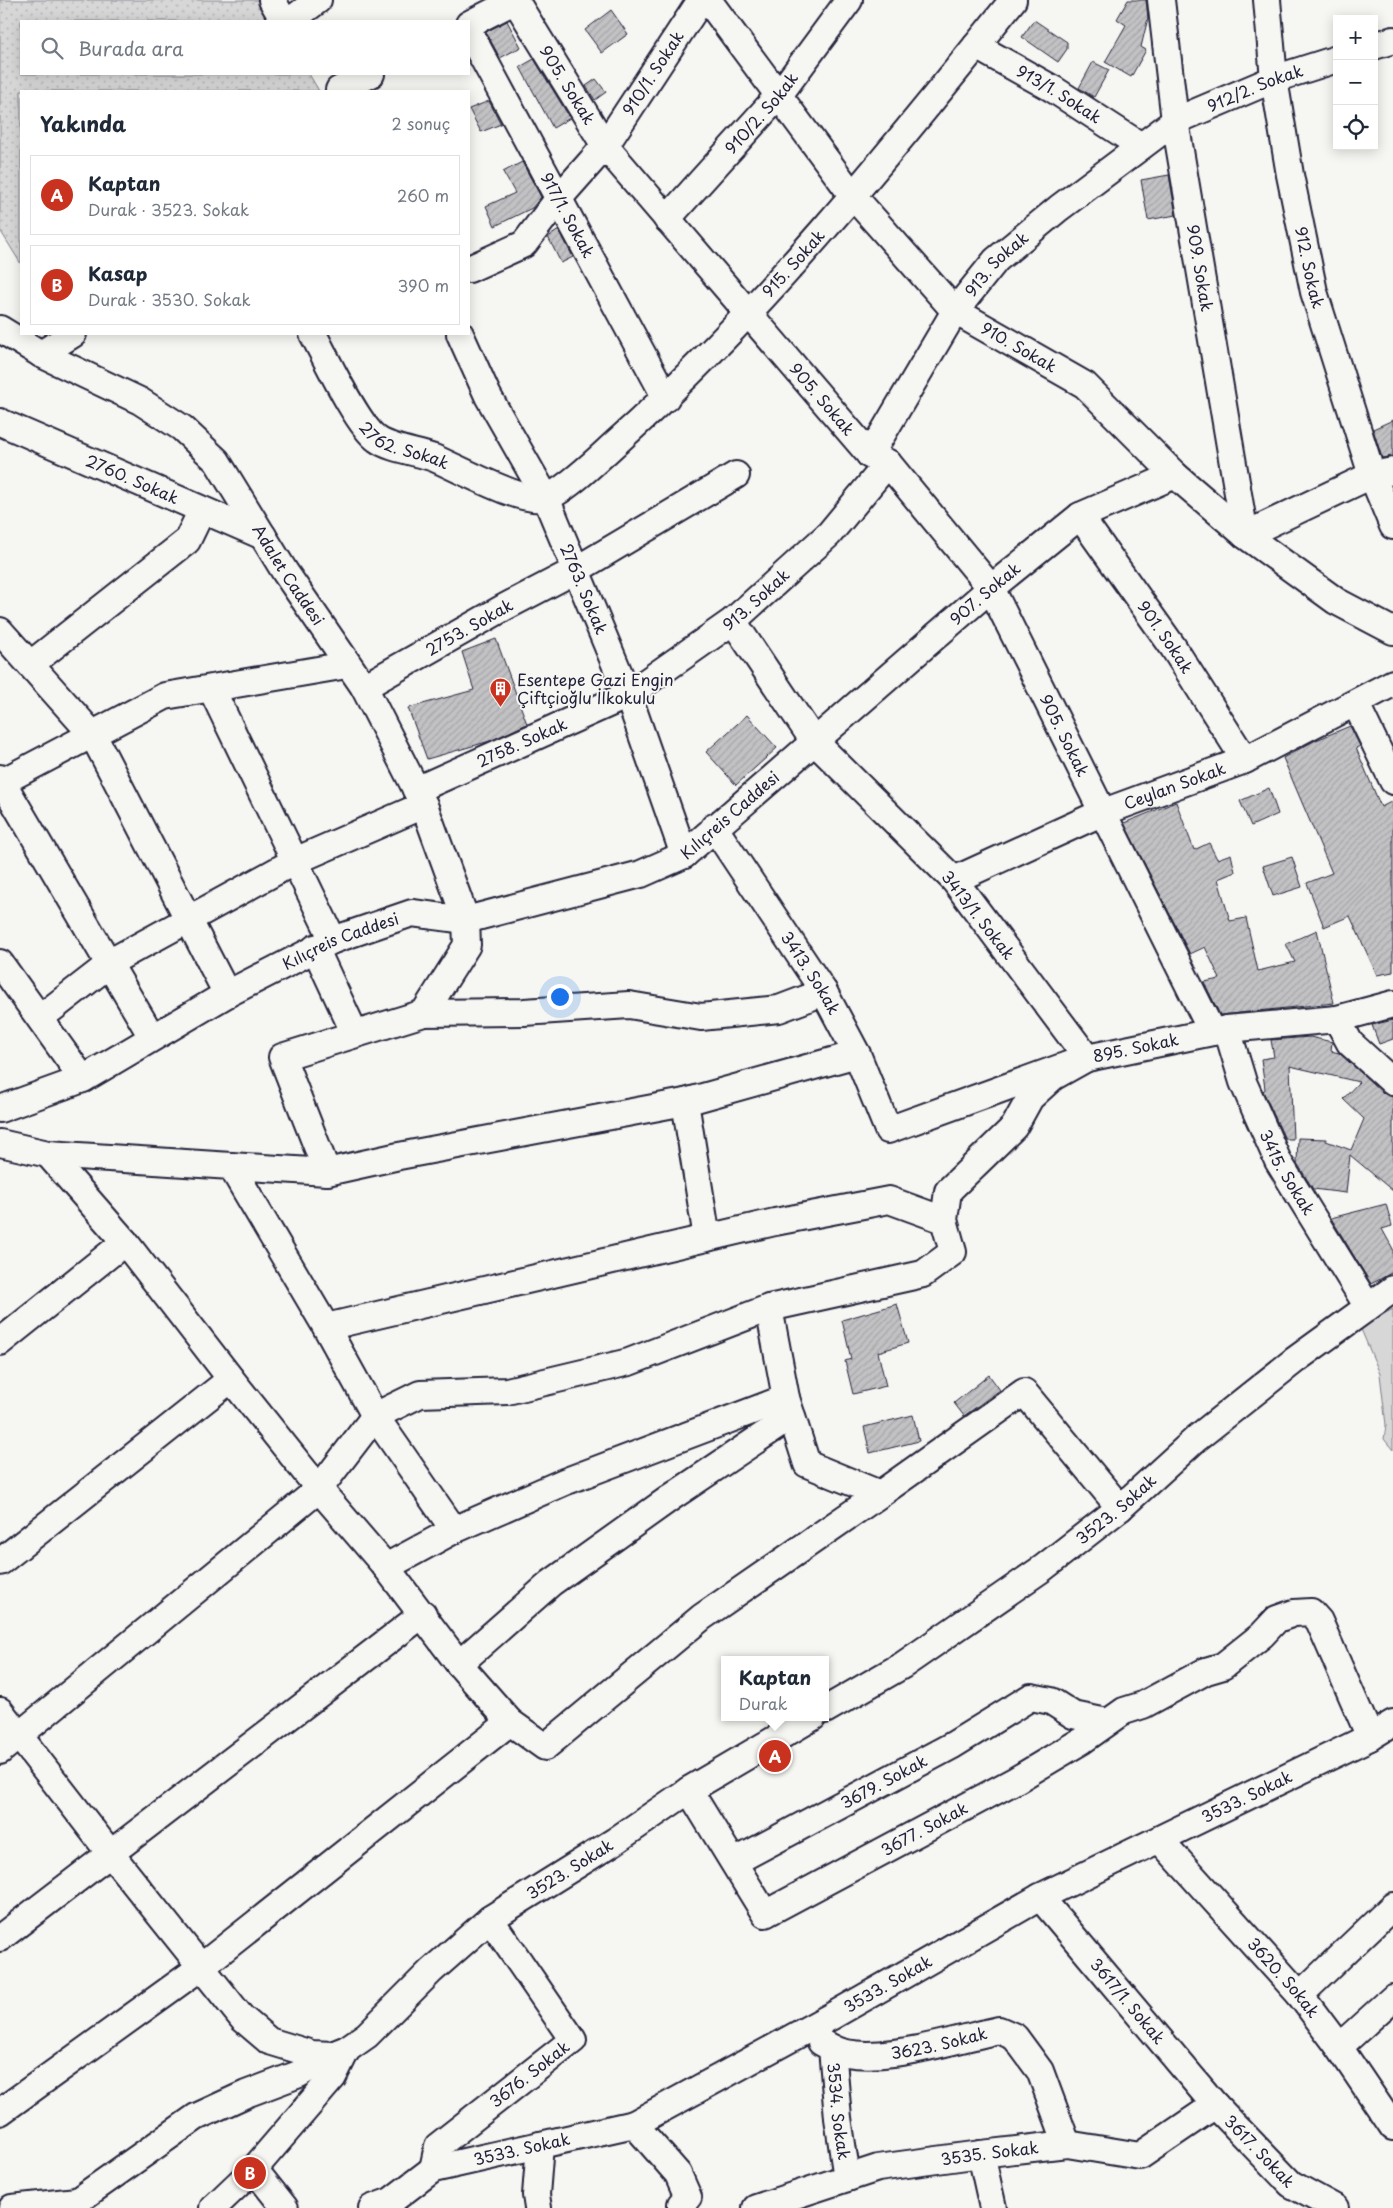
<!DOCTYPE html>
<html lang="tr">
<meta charset="utf-8">
<style>
:root{--surface:#fff;--page:#f2f2f3;--text:#1f2937;--muted:#747a83;--line:#e0e1e3;--accent:#c8321e}
body{margin:0;font-family:"Playpen Sans",sans-serif;background:var(--page);color:var(--text)}
.controls{position:absolute;right:15px;top:15px;display:grid;overflow:hidden;border-radius:0px;box-shadow:0 2px 12px #0003}
.controls button{width:45px;height:45px;display:grid;place-items:center;padding:0;border:0;border-bottom:1px solid var(--line);background:var(--surface);color:var(--text);font:25px sans-serif}
.you{position:absolute;left:559px;top:996px;width:18px;height:18px;margin:-12px;border:4px solid #fff;border-radius:50%;background:#1a73e8;box-shadow:0 0 0 8px #1a73e833}
.badge{display:grid;place-items:center;width:32px;height:32px;border-radius:50%;background:var(--accent);color:#fff;font-size:16px;font-weight:700}
.pin{position:absolute;translate:-50% -50%;border:2px solid #fff;box-shadow:0 1px 5px #0006}
.popup{position:absolute;left:721px;top:1656px;width:108px;height:65px;box-sizing:border-box;display:grid;place-content:center;border-radius:0px;background:var(--surface);filter:drop-shadow(0 1px 4px #0005);font-size:16px;white-space:nowrap;color:var(--muted)}
.popup b{font-size:19px;color:var(--text)}
.popup::after{content:'';position:absolute;left:50%;top:100%;margin-left:-10px;border:10px solid transparent;border-top-color:var(--surface)}
.list{margin:0;padding:0;list-style:none}
h2{display:flex;justify-content:space-between;align-items:center;height:65px;margin:0;padding:0 20px;font-size:21px}
h2 small{font-size:16px;font-weight:400;color:var(--muted)}
.list li{display:grid;grid-template-columns:32px 1fr auto;gap:15px;align-items:center;box-sizing:border-box;height:80px;margin:0 10px 10px;padding:0 10px;border:1px solid var(--line);border-radius:0px}
.list b{display:block;font-size:19px;white-space:nowrap}
.list p{margin:0;font-size:16px;white-space:nowrap;color:var(--muted)}
.list em{font-size:16px;font-style:normal;color:var(--muted)}
.icon{flex:none;width:28px;height:28px;fill:none;stroke:currentColor;stroke-width:2;stroke-linecap:round;stroke-linejoin:round}
.map{position:relative;flex:none;width:1393px;height:2208px;overflow:hidden}
.search{position:absolute;background:var(--surface);box-shadow:0 2px 12px #0003;left:20px;top:20px;width:450px;height:55px;display:flex;align-items:center;gap:12px;box-sizing:border-box;padding:0 18px;border-radius:0px;color:var(--muted);font-size:19px}
.panel{position:absolute;background:var(--surface);box-shadow:0 2px 12px #0003;left:20px;top:90px;width:450px;height:245px;border-radius:0px}
.map>svg:first-child{display:block}
.grass{fill:url(#grass-dots);stroke:#7c7c89}
.park{fill:#d7d7d7;stroke:#7c7c89}
.building{fill:url(#building-hatch);stroke:#22223b}
.lines{fill:none;stroke-linecap:round;stroke-linejoin:round}
.minor-casing{stroke:#22223b;stroke-width:30}
.minor{stroke:#f6f6f2;stroke-width:26}
.labels{text-anchor:middle;stroke-width:4;stroke-linejoin:round;paint-order:stroke}
.street-label{font-size:16px;fill:#22223b;stroke:#f6f6f2}
.poi-label{font-size:16px;fill:#22223b;stroke:#f6f6f2;text-anchor:start}
</style>
<div class="map">
<svg width="1393" height="2208" viewBox="0 0 1393 2208">
<defs>
<pattern id="grass-dots" width="8" height="8" patternUnits="userSpaceOnUse" patternTransform="scale(1.25)"><rect width="8" height="8" fill="#d7d7d7"/><path d="M2 2h.1M6 6h.1" fill="none" stroke="#b8b8b9" stroke-width="1.8" stroke-linecap="round"/></pattern>
<pattern id="building-hatch" width="6" height="6" patternUnits="userSpaceOnUse" patternTransform="scale(1.25)"><rect width="6" height="6" fill="#c2c2c4"/><path d="M-1 1l2-2M0 6l6-6M5 7l2-2" fill="none" stroke="#a6a6a9"/></pattern>
</defs>
<rect width="100%" height="100%" fill="#f6f6f2"/>
<filter id="ink" filterUnits="userSpaceOnUse"><feTurbulence type="fractalNoise" baseFrequency=".02" numOctaves="2"/><feDisplacementMap in="SourceGraphic" scale="10" xChannelSelector="R" yChannelSelector="G"/><feConvolveMatrix kernelMatrix="1 2 1 2 8 2 1 2 1" color-interpolation-filters="sRGB"/></filter>
<g filter="url(#ink)">
<!-- grass -->
<polygon class="grass" points="0,0 266,0 278,21 21,21 21,74 309,74 319,91 21,91 21,264 0,230"/>
<!-- park -->
<polygon class="park" points="1393,1309 1393,1450 1384,1439 1386,1425 1380,1374 1360,1327"/>
<!-- building -->
<g class="building">
<polygon points="1128,0 1146,0 1148,18 1141,47 1146,50 1131,77 1105,62 1126,25 1117,19"/>
<polygon points="611,10 628,34 602,53 585,30"/>
<polygon points="1034,20 1067,42 1067,49 1058,62 1022,37"/>
<polygon points="507,21 521,47 500,58 486,32"/>
<polygon points="534,59 570,118 553,128 520,67"/>
<polygon points="1093,62 1109,70 1094,97 1079,88"/>
<polygon points="596,79 606,92 595,100 586,86"/>
<polygon points="489,101 501,124 481,132 469,109"/>
<polygon points="522,162 541,197 532,208 495,226 486,206 515,193 503,172"/>
<polygon points="1169,175 1176,215 1148,220 1141,180"/>
<polygon points="559,230 573,257 561,263 548,237"/>
<polygon points="1393,420 1393,456 1382,458 1373,429"/>
<polygon points="496,639 527,724 490,741 427,759 408,708 474,690 462,652"/>
<polygon points="747,715 777,748 736,785 706,752"/>
<polygon points="1350,726 1360,746 1356,748 1381,807 1393,801 1393,972 1377,975 1350,916 1324,927 1307,883 1332,873 1283,758 1314,741"/>
<polygon points="1269,788 1278,814 1251,826 1240,801"/>
<polygon points="1176,802 1194,850 1209,843 1217,859 1231,854 1235,872 1218,879 1230,921 1246,918 1258,971 1295,962 1286,944 1317,930 1334,1003 1220,1015 1204,982 1220,979 1205,947 1190,954 1124,823"/>
<polygon points="1292,857 1302,887 1273,896 1263,866"/>
<polygon points="1393,1020 1393,1039 1379,1044 1372,1025"/>
<polygon points="1310,1037 1332,1042 1331,1051 1339,1053 1383,1093 1393,1097 1393,1191 1350,1155 1346,1193 1313,1189 1297,1163 1298,1138 1326,1139 1326,1141 1351,1150 1364,1119 1343,1099 1359,1082 1290,1066 1293,1139 1285,1139 1263,1091 1265,1089 1261,1059 1274,1057 1271,1040"/>
<polygon points="1386,1204 1392,1226 1382,1229 1393,1249 1393,1272 1371,1284 1331,1218"/>
<polygon points="897,1304 908,1343 878,1352 886,1386 853,1394 845,1361 851,1359 842,1320"/>
<polygon points="989,1375 1000,1390 964,1416 954,1403"/>
<polygon points="913,1415 919,1441 870,1453 864,1427"/>
</g>
<g class="lines">
<defs>
<g id="minor">
<polyline points="272,0 284,21"/>
<path id="s1" d="M515,0L605,146L870,455L888,463L991,588L1212,1032"/>
<path id="s2" d="M708,0L853,196L955,311L1085,385L1175,475L1245,535L1336,601L1393,631"/>
<path id="s3" d="M1161,0L1175,121L1245,535"/>
<path id="s4" d="M1267,0L1274,79L1290,175L1314,292L1372,475L1393,526"/>
<polyline points="290,21 318,0"/>
<polyline points="469,24 516,0"/>
<path id="s5" d="M469,32L666,398"/>
<path id="s6" d="M976,46L1053,89L1141,146"/>
<polyline points="1374,46 1393,40"/>
<polyline points="339,90 371,74"/>
<path id="s7" d="M667,219L779,95L849,0"/>
<path id="s8" d="M469,269L524,244L559,198L605,146L701,0"/>
<path id="s9" d="M0,329L41,354L140,401L182,428L217,461L285,572L364,687L424,805L466,920L467,945L424,1013L282,1057L327,1172"/>
<path id="s10" d="M313,334C326,358 357,425 377,439C390,449 418,452 434,458C458,468 522,504 545,498C565,492 602,455 619,440C765,309 891,152 1013,0"/>
<path id="s11" d="M460,334L488,396L546,498L628,695L684,855"/>
<polyline points="41,354 73,334"/>
<path id="s12" d="M0,422L263,536"/>
<path id="s13" d="M870,455L955,311L996,260L1059,208L1175,121L1274,79L1337,59"/>
<path id="s14" d="M1080,516L1173,647L1245,760"/>
<polyline points="1245,535 1372,475 1393,471"/>
<polyline points="0,631 93,735 227,994"/>
<polyline points="31,664 187,541 202,510"/>
<path id="s15" d="M364,687L505,607L576,570L736,475"/>
<polyline points="212,690 333,940"/>
<polyline points="1356,704 1393,781"/>
<polyline points="0,778 152,1037"/>
<polyline points="0,783 165,696 347,665"/>
<path id="s16" d="M416,790L628,695L733,621L829,534L888,463"/>
<path id="s17" d="M714,827L824,992L857,1054L888,1130L1087,1058L1227,1029L1337,1019L1393,1004"/>
<path id="s18" d="M954,880L1101,813L1245,760L1393,683"/>
<polyline points="315,948 355,1034"/>
<polyline points="0,963 83,1079"/>
<polyline points="424,1013 524,1012 629,1005 701,1017 779,1009 824,992"/>
<polyline points="40,1018 116,959 295,861 424,805"/>
<polyline points="1337,1019 1350,1043 1393,1082"/>
<path id="s19" d="M1227,1029L1243,1082L1278,1161L1368,1307"/>
<polyline points="685,1102 707,1238"/>
<path id="s20" d="M0,1109L83,1079L227,994L333,940L412,913L466,920L641,874L684,855L991,588L1080,516L1175,475"/>
<polyline points="0,1143 48,1154 231,1166 326,1327 375,1416 454,1530 564,1482 786,1398"/>
<polyline points="48,1154 125,1242 231,1379"/>
<polyline points="231,1166 327,1172 399,1156 685,1102 857,1054"/>
<polyline points="326,1327 775,1222 889,1200 944,1220"/>
<polyline points="0,1342 125,1242"/>
<polyline points="880,1494 1024,1392 1120,1508"/>
<polyline points="0,1562 231,1379 319,1489 386,1567 459,1664 510,1722 545,1747 702,1617 880,1494 807,1464 786,1398 769,1308"/>
<polyline points="386,1567 454,1530"/>
<polyline points="459,1664 551,1583 673,1496 792,1416"/>
<path id="s21" d="M825,1710L903,1665L1043,1568L1120,1508L1197,1438L1295,1360L1393,1289"/>
<path id="s22" d="M0,1711L110,1853L242,2018L269,2041L312,2054L332,2055L347,2049L367,2035L431,1971L490,1919L615,1841L689,1790L813,1717"/>
<polyline points="0,1751 319,1489 375,1416 420,1394 507,1391 629,1362 769,1308 923,1274 953,1252 944,1220 948,1191 1014,1127 1030,1098 1053,1077 1087,1058 954,880 813,740 733,621"/>
<path id="s23" d="M689,1790L765,1914L1016,1780L1083,1740L1124,1711L1143,1705L1206,1671L1223,1666L1262,1635L1277,1619L1294,1613L1311,1612L1319,1621L1370,1737"/>
<path id="s24" d="M1160,1840L1300,1995L1339,2047L1393,2127"/>
<path id="s25" d="M734,1862L953,1745L1031,1697L1051,1701L1073,1715L1107,1722"/>
<path id="s26" d="M1040,1897L1215,2105L1291,2184L1335,2208"/>
<polyline points="0,1938 423,1614"/>
<polyline points="1300,1995 1393,1906"/>
<path id="s27" d="M821,2042L832,2048L838,2118L847,2178"/>
<polyline points="1339,2047 1393,1998"/>
<path id="s28" d="M832,2048C870,2068 956,2039 999,2030L1015,2037L1040,2071L1067,2144"/>
<polyline points="0,2112 201,1967 510,1722"/>
<polyline points="634,2124 678,2174 688,2197 681,2204 681,2208"/>
<polyline points="981,2154 993,2208"/>
<polyline points="254,2169 285,2208"/>
<path id="s29" d="M433,2169L438,2146L573,2040L490,1919"/>
<polyline points="12,2208 77,2201 196,2117 246,2094 299,2074 332,2055"/>
<polyline points="213,2208 254,2169 333,2077 347,2049"/>
<path id="s30" d="M372,2208L391,2201L433,2169L634,2124L832,2016L1040,1897L1370,1737L1393,1723"/>
<polyline points="538,2208 536,2195 540,2145"/>
<path id="s31" d="M756,2208L878,2168L981,2154L1067,2144L1140,2156L1215,2105"/>
</g>
</defs>
<!-- minor casing -->
<use href="#minor" class="minor-casing"/>
<!-- minor -->
<use href="#minor" class="minor"/>
</g>
</g>
<!-- icons -->
<defs>
<symbol id="building-pin" viewBox="-11 -11 22 30"><path d="M0 17L-7.5 6A9.5 9.5 0 1 1 7.5 6Z" fill="#c8321e" stroke="#f6f6f2"/><path d="M-4-6H4V6H1V3H-1V6H-4ZM-2.5-4.3h1.7v1.8h-1.7ZM.8-4.3h1.7v1.8H.8ZM-2.5-1h1.7V.8h-1.7ZM.8-1h1.7V.8H.8Z" fill="#fff"/></symbol>
</defs>
<g fill-rule="evenodd">
<use href="#building-pin" x="488" y="676" width="25" height="34"/>
</g>
<g class="labels">
<!-- street labels -->
<g class="street-label">
<text dy="6" stroke="none"><textPath href="#s8" startOffset="275">910/1. Sokak</textPath></text>
<text dy="6" stroke="none"><textPath href="#s1" startOffset="100">905. Sokak</textPath></text>
<text dy="6" stroke="none"><textPath href="#s13" startOffset="546">912/2. Sokak</textPath></text>
<text dy="6" stroke="none"><textPath href="#s6" startOffset="96">913/1. Sokak</textPath></text>
<text dy="6" stroke="none"><textPath href="#s7" startOffset="142">910/2. Sokak</textPath></text>
<text dy="6" stroke="none"><textPath href="#s5" startOffset="208">917/1. Sokak</textPath></text>
<text dy="6" stroke="none"><textPath href="#s10" startOffset="646">915. Sokak</textPath></text>
<text dy="6" stroke="none"><textPath href="#s13" startOffset="230">913. Sokak</textPath></text>
<text dy="6" stroke="none"><textPath href="#s3" startOffset="271">909. Sokak</textPath></text>
<text dy="6" stroke="none"><textPath href="#s4" startOffset="271">912. Sokak</textPath></text>
<text dy="6" stroke="none"><textPath href="#s2" startOffset="471">910. Sokak</textPath></text>
<text dy="6" stroke="none"><textPath href="#s1" startOffset="505">905. Sokak</textPath></text>
<text dy="6" stroke="none"><textPath href="#s10" startOffset="151">2762. Sokak</textPath></text>
<text dy="6" stroke="none"><textPath href="#s12" startOffset="144">2760. Sokak</textPath></text>
<text dy="6" stroke="none"><textPath href="#s9" startOffset="390">Adalet Caddesi</textPath></text>
<text dy="6" stroke="none"><textPath href="#s11" startOffset="284">2763. Sokak</textPath></text>
<text dy="6" stroke="none"><textPath href="#s20" startOffset="1139">907. Sokak</textPath></text>
<text dy="6" stroke="none"><textPath href="#s16" startOffset="392">913. Sokak</textPath></text>
<text dy="6" stroke="none"><textPath href="#s15" startOffset="121">2753. Sokak</textPath></text>
<text dy="6" stroke="none"><textPath href="#s14" startOffset="148">901. Sokak</textPath></text>
<text dy="6" stroke="none"><textPath href="#s1" startOffset="925">905. Sokak</textPath></text>
<text dy="6" stroke="none"><textPath href="#s16" startOffset="116">2758. Sokak</textPath></text>
<text dy="6" stroke="none"><textPath href="#s18" startOffset="240">Ceylan Sokak</textPath></text>
<text dy="6" stroke="none"><textPath href="#s20" startOffset="801">Kılıçreis Caddesi</textPath></text>
<text transform="translate(978 915) rotate(52)" y="6">3413/1. Sokak</text>
<text dy="6" stroke="none"><textPath href="#s20" startOffset="381">Kılıçreis Caddesi</textPath></text>
<text dy="6" stroke="none"><textPath href="#s17" startOffset="175">3413. Sokak</textPath></text>
<text dy="6" stroke="none"><textPath href="#s17" startOffset="612">895. Sokak</textPath></text>
<text dy="6" stroke="none"><textPath href="#s19" startOffset="156">3415. Sokak</textPath></text>
<text dy="6" stroke="none"><textPath href="#s21" startOffset="354">3523. Sokak</textPath></text>
<text dy="6" stroke="none"><textPath href="#s25" startOffset="170">3679. Sokak</textPath></text>
<text dy="6" stroke="none"><textPath href="#s30" startOffset="974">3533. Sokak</textPath></text>
<text dy="6" stroke="none"><textPath href="#s23" startOffset="326">3677. Sokak</textPath></text>
<text dy="6" stroke="none"><textPath href="#s22" startOffset="795">3523. Sokak</textPath></text>
<text dy="6" stroke="none"><textPath href="#s24" startOffset="185">3620. Sokak</textPath></text>
<text dy="6" stroke="none"><textPath href="#s30" startOffset="569">3533. Sokak</textPath></text>
<text dy="6" stroke="none"><textPath href="#s26" startOffset="136">3617/1. Sokak</textPath></text>
<text dy="6" stroke="none"><textPath href="#s28" startOffset="109">3623. Sokak</textPath></text>
<text dy="6" stroke="none"><textPath href="#s29" startOffset="140">3676. Sokak</textPath></text>
<text dy="6" stroke="none"><textPath href="#s27" startOffset="76">3534. Sokak</textPath></text>
<text dy="6" stroke="none"><textPath href="#s30" startOffset="164">3533. Sokak</textPath></text>
<text dy="6" stroke="none"><textPath href="#s26" startOffset="336">3617. Sokak</textPath></text>
<text dy="6" stroke="none"><textPath href="#s31" startOffset="241">3535. Sokak</textPath></text>
</g>
<!-- poi labels -->
<g class="poi-label">
<text x="517" y="686">Esentepe Gazi Engin<tspan x="517" dy="18">Çiftçioğlu İlkokulu</tspan></text>
</g>
</g>
</svg>
<div class="controls">
<button>+</button>
<button>−</button>
<button><svg class="icon" aria-label="locate" viewBox="0 0 24 24"><circle cx="12" cy="12" r="6"/><path d="M12 2v4M12 18v4M2 12h4M18 12h4"/></svg></button>
</div>
<div class="you"></div>
<div class="pin badge" style="left:775px;top:1756px">A</div>
<div class="popup"><b>Kaptan</b>Durak</div>
<div class="pin badge" style="left:250px;top:2173px">B</div>
<div class="search"><svg class="icon" aria-label="search" viewBox="0 0 24 24"><circle cx="10" cy="10" r="6"/><path d="M15 15l6 6"/></svg>Burada ara</div>
<section class="panel">
<h2>Yakında<small>2 sonuç</small></h2>
<ul class="list">
<li><span class="badge">A</span><div><b>Kaptan</b><p>Durak · 3523. Sokak</p></div><em>260 m</em></li>
<li><span class="badge">B</span><div><b>Kasap</b><p>Durak · 3530. Sokak</p></div><em>390 m</em></li>
</ul>
</section>
</div>
